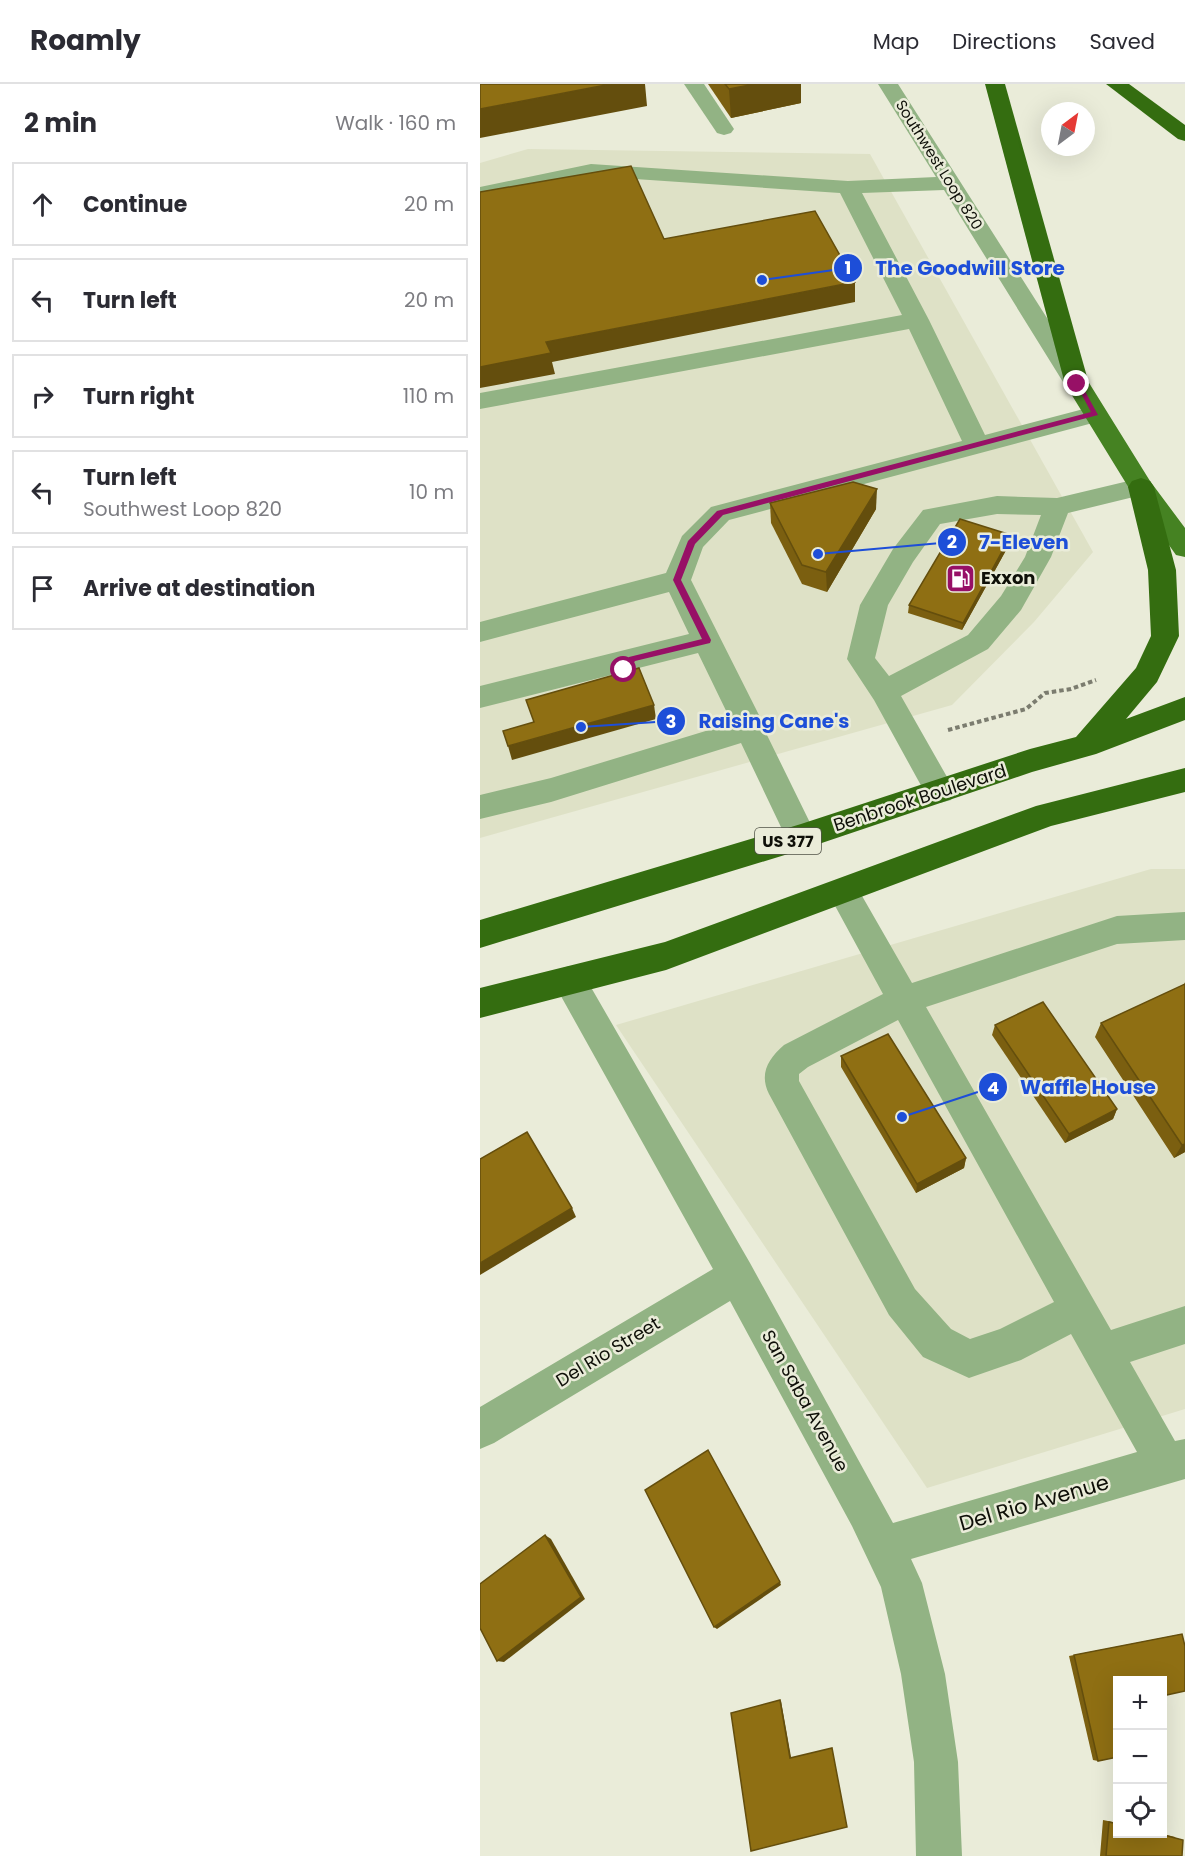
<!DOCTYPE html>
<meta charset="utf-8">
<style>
:root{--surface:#fff;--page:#f7f7f7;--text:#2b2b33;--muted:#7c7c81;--line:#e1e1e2}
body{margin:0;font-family:Poppins,sans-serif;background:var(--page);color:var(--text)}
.controls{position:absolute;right:18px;bottom:18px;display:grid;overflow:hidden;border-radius:0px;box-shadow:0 6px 24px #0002}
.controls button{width:54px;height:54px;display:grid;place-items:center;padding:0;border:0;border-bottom:2px solid var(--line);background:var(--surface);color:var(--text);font:30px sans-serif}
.compass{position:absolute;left:561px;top:18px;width:54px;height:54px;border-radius:50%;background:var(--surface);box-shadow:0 6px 24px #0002;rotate:32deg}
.stop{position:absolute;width:18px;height:18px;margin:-14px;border:4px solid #971066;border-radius:50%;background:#fff}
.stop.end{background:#971066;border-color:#fff;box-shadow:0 2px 6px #0008}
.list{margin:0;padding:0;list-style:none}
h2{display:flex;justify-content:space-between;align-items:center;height:78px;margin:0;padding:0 24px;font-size:26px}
h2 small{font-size:20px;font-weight:400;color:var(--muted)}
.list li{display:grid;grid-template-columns:39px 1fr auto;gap:18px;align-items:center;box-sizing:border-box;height:84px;margin:0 12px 12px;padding:0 12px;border:2px solid var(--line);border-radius:0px}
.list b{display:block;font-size:22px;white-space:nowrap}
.list p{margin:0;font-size:20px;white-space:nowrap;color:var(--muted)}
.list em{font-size:20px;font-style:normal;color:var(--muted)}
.icon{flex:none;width:33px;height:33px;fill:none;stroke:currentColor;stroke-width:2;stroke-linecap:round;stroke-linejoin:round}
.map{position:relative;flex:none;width:705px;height:1772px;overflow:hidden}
header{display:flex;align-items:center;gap:36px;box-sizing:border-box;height:84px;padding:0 30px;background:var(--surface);border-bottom:2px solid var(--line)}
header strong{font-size:28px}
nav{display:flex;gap:33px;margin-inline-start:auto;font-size:21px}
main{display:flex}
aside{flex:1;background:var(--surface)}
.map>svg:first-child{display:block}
.built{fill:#dee1c6}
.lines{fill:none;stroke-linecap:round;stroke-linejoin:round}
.path{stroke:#7b7c6f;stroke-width:4;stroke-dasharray:4.5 3;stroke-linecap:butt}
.minor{fill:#92b384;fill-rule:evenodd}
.major{fill:#458222;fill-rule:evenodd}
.highway{fill:#346d10;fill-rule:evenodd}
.wall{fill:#7b5f10}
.shaded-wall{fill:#644e0d}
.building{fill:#8f6f13;stroke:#644e0d;stroke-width:1.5}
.route{fill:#971066}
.labels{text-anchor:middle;stroke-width:5;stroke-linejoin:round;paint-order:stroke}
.far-street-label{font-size:15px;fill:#0e0f08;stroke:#eaecd9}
.shield{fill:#eaecd9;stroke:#505147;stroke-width:1.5}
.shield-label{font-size:16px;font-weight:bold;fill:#0e0f08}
.poi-label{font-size:18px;font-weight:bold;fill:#0e0f08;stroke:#eaecd9;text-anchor:start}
.street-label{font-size:18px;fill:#0e0f08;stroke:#eaecd9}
.near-street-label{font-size:21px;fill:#0e0f08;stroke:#eaecd9}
.leader{fill:none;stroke:#1d4ed8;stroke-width:2}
.callout-dot{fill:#1d4ed8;stroke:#eaecd9;stroke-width:2}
.mark-label{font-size:18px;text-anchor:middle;font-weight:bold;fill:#fff}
.callout-label{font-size:20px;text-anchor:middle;font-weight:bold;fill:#1d4ed8;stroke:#eaecd9;stroke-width:5;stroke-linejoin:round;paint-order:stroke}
</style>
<header>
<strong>Roamly</strong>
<nav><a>Map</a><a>Directions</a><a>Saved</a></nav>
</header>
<main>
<aside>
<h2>2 min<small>Walk · 160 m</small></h2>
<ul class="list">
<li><svg class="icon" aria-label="ahead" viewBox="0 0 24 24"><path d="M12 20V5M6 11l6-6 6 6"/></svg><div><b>Continue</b></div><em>20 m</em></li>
<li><svg class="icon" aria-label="left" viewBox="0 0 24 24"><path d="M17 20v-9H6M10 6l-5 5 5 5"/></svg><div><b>Turn left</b></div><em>20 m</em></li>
<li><svg class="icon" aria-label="right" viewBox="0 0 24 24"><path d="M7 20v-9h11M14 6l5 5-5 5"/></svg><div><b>Turn right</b></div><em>110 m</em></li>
<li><svg class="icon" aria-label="left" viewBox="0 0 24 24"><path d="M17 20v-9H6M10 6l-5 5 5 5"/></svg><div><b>Turn left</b><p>Southwest Loop 820</p></div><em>10 m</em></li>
<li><svg class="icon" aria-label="arrive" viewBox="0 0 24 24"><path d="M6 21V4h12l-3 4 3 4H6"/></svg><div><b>Arrive at destination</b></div></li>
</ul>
</aside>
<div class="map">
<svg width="705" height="1772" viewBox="0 0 705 1772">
<rect width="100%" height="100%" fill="#eaecd9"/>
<!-- built -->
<g class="built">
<polygon points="48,65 390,70 613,468 554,538 472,621 0,754 0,79"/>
<polygon points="671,785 705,785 705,1325 447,1404 136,941"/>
</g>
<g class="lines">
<!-- path -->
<polyline class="path" points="468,646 546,625 565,609 591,605 616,596"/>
<!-- minor -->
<g class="minor">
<polygon points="204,0 224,0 254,45 251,49 244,51 237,49"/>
<polygon points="398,0 418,0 609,300 606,306 597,308 588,306 464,106 382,109 449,236 505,351 615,322 624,324 627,330 624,336 249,436 223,463 211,496 286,645 285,647 337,753 332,762 321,766 310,762 261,659 71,718 0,735 0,711 71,694 252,639 218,569 0,624 0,602 209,550 189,508 0,558 0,538 186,489 202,452 231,423 482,357 429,245 0,325 0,309 422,231 360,109 111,92 0,115 0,103 111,80 368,97 456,93"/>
<path d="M661,394L670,397L674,403L670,409L588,429L571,473L541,526L508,565L421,612L475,707L471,716L460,719L449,716L394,616L367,575L380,521L413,465L443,426L517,412L577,414ZM517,430L561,431L545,473L521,512L488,551L409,592L395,574L408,521L433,478L460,440Z"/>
<path d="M363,794L374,798L432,899L637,832L705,828V856L637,860L446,923L631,1246L705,1222V1260L650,1278L695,1357L705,1355V1395L431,1475L442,1499L465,1590L478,1678L482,1772H436L434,1678L421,1590L401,1503L372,1442L250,1217L14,1359L0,1365V1323L233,1185L72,896L77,886L89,882L101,886L270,1179L413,1439L657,1368L591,1250L541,1276L489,1294L443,1273L409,1231L289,1010C279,990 288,975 304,961L403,910L347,807L352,798ZM418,936L574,1218L520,1245L490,1255L471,1245L435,1205L319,997V990L328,983Z"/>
</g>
<!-- major -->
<polygon class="major" points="597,292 606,294 670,397 705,444 705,473 696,471 652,409 585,300 588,294"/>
<!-- highway -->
<g class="highway">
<polygon points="505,0 525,0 609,300 606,306 597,308 588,306 585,300"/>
<polygon points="626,0 649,0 705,41 705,57 698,55"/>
<polygon points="661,394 670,397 674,403 696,486 699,552 677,598 646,635 705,613 705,636 616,670 552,688 321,766 0,864 0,836 321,740 550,665 596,653 656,584 671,552 668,486 648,403 652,397"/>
<polygon points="705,684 705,708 571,742 186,886 0,934 0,904 185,858 556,722"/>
</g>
</g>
<!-- wall -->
<g class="wall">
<polygon points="228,0 321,0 321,19 251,34"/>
<polygon points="290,419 396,425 347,508 322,500 291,439"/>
<polygon points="531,451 530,459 482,546 428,529 429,521"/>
<polygon points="705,898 705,1068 694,1074 615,953 621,939 704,901"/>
<polygon points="515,941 637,1025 633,1035 585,1059 512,951"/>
<polygon points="361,972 486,1074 484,1084 436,1109 361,983"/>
<polygon points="702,1550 682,1596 618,1677 613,1676 589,1572"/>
<polygon points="623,1736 638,1739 638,1749 679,1749 695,1753 702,1772 620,1772"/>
</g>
<!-- shaded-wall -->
<g class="shaded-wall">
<polygon points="131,0 165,0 167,22 0,54 0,25"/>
<polygon points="275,0 321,0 321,19 251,34 249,5"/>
<polygon points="375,198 375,218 72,278 75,290 0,304 0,283 66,258"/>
<polygon points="397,405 396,425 347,508 346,488"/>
<polygon points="531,451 530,459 482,546 483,539"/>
<polygon points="174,621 176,635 32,676 28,662"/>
<polygon points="637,1025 633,1035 585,1059 589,1050"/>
<polygon points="705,1060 705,1068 694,1074 702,1061"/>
<polygon points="486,1074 484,1084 436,1109 437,1100"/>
<polygon points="92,1124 96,1133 0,1191 0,1179"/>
<polygon points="65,1451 71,1455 105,1515 24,1578 17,1577"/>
<polygon points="300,1498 301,1501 237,1545 234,1543"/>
<polygon points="300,1616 301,1617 311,1673 310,1674"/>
</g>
<!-- building -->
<g class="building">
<polygon points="0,0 131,0 0,25"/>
<polygon points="245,0 275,0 249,5"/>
<polygon points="151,82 184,155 335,127 375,198 66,258 71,269 0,283 0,108"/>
<polygon points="373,398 397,405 346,488 322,481 290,419"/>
<polygon points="480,435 531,451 483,539 429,521"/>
<polygon points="159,584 174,621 28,662 23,647 54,638 46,616"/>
<polygon points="705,900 705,1060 702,1061 621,939"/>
<polygon points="563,918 637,1025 589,1050 515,941"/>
<polygon points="408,950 486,1074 437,1100 361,972"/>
<polygon points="47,1048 92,1124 0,1179 0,1075"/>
<polygon points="228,1366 300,1498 234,1543 165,1406"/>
<polygon points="65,1451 101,1513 17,1577 0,1544 0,1500"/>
<polygon points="702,1550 705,1562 705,1607 682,1612 682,1596 638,1596 638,1673 618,1677 594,1571"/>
<polygon points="300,1616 310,1674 352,1664 367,1743 271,1767 251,1629"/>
<polygon points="629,1738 638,1740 638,1749 676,1749 703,1756 702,1772 626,1772"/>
</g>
<!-- route -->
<polygon class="route" points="595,298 600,298 618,331 243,431 215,460 201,496 231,556 230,559 155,577 147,589 141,589 140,586 149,573 222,555 193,496 208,457 237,427 611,328"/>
<!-- icons -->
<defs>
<symbol id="fuel-square" viewBox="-11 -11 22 22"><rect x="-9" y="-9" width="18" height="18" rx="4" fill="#971066" stroke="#eaecd9"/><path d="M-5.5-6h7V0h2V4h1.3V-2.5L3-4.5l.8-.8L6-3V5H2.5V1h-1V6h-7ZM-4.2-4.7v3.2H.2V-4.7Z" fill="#fff"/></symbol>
</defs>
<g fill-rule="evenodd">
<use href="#fuel-square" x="464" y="478" width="33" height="33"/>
</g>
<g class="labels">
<!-- far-street labels -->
<g class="far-street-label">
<text transform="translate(459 81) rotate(58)" y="5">Southwest Loop 820</text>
</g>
<!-- shield labels -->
<rect class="shield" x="275" y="744" width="66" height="26" rx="4.5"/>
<g class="shield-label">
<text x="308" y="763">US 377</text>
</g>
<!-- poi labels -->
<g class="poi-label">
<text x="501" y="500">Exxon</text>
</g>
<!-- street labels -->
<g class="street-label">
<text transform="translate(440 714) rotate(-18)" y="6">Benbrook Boulevard</text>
<text transform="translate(128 1268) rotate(-31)" y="6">Del Rio Street</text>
<text transform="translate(325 1317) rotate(61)" y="6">San Saba Avenue</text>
</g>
<!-- near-street labels -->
<g class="near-street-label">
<text transform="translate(554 1419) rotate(-16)" y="7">Del Rio Avenue</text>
</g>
</g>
<!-- callouts -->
<path class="leader" d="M282 196L368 184M338 470L472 458M101 643L191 637M422 1033L513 1003"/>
<g class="callout-dot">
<circle cx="282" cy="196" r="6"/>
<circle cx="338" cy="470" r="6"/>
<circle cx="101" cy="643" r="6"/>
<circle cx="422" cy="1033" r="6"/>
<circle cx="368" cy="184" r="15"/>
<circle cx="472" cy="458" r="15"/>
<circle cx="191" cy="637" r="15"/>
<circle cx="513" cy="1003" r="15"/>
</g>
<g class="mark-label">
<text x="368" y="190">1</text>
<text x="472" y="464">2</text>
<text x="191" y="644">3</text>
<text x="513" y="1010">4</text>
</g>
<g class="callout-label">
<text x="490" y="191">The Goodwill Store</text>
<text x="544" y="465">7-Eleven</text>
<text x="294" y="644">Raising Cane's</text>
<text x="608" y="1010">Waffle House</text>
</g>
</svg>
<div class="controls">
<button>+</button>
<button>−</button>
<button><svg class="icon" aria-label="locate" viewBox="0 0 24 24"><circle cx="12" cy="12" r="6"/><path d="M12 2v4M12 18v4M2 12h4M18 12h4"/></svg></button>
</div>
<svg class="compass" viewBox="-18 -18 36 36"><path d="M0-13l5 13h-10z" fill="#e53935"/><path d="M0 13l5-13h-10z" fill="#7c7c81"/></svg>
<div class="stop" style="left:144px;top:586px"></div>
<div class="stop end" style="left:597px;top:300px"></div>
</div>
</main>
